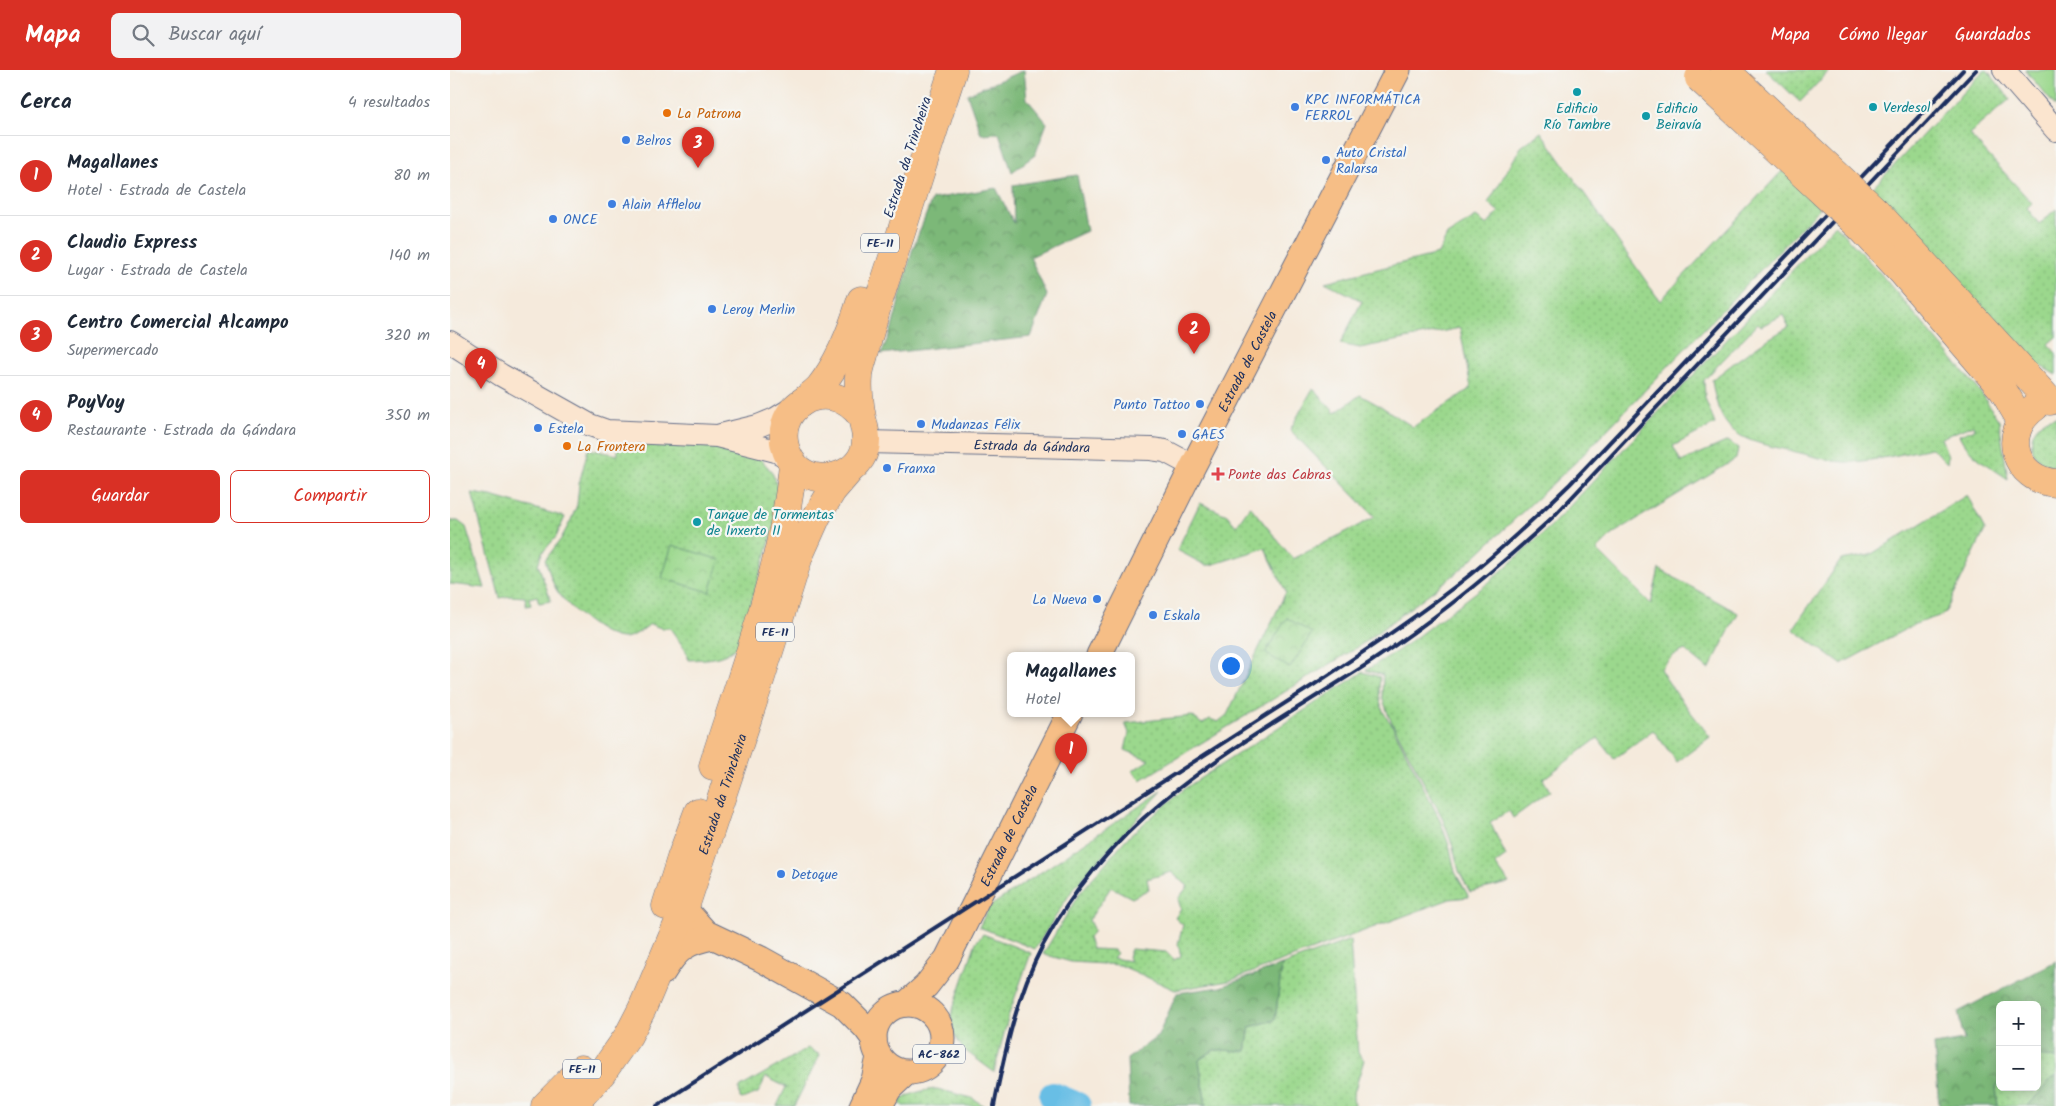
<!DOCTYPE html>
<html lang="es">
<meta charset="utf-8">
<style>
:root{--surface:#fff;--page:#f2f2f3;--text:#1f2937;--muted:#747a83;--line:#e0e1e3;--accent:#d93025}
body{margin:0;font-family:Kalam,sans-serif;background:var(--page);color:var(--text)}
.controls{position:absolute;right:15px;bottom:15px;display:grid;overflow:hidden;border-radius:8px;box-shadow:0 2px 12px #0003}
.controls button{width:45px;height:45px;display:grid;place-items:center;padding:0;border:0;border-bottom:1px solid var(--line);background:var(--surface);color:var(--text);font:25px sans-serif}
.you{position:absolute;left:780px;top:595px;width:18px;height:18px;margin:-12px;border:4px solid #fff;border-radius:50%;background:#1a73e8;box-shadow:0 0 0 8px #1a73e833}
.badge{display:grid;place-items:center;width:32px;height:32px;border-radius:50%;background:var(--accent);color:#fff;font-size:16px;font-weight:700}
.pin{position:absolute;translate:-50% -41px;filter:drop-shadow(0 1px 2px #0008)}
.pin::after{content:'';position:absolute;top:26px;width:18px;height:15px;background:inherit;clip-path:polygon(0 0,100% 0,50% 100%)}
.popup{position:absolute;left:557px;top:582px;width:128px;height:65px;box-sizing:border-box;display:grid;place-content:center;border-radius:8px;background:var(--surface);filter:drop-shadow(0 1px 4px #0005);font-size:16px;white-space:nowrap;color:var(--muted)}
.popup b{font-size:19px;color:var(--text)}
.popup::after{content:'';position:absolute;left:50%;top:100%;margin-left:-10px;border:10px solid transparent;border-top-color:var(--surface)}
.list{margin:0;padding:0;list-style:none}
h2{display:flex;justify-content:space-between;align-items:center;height:65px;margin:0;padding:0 20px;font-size:21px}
h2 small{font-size:16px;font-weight:400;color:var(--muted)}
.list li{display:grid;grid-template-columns:32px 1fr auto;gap:15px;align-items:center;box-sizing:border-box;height:80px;padding:0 20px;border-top:1px solid var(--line)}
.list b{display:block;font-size:19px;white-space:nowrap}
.list p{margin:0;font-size:16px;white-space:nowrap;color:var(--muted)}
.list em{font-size:16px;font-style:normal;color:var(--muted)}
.actions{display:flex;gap:10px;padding:15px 20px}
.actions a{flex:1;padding:11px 0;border:1px solid var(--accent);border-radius:8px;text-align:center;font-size:18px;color:var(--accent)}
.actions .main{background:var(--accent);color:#fff}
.icon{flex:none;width:28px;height:28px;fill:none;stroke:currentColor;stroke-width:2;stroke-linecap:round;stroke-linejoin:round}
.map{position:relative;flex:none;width:1606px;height:1036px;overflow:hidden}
header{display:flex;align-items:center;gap:30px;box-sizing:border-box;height:70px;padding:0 25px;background:var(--accent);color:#fff}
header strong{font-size:24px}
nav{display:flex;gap:28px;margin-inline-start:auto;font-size:18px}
.search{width:350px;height:45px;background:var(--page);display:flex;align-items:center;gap:12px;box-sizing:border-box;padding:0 18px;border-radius:8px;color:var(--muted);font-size:19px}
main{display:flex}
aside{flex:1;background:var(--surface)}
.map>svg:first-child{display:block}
.grass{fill:url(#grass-dots);stroke:#5b8476;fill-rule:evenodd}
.forest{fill:url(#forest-crowns);stroke:#4c746b}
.park{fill:url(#park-crowns);stroke:#5b8476}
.pitch{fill:#9bd88d;stroke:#5b8476}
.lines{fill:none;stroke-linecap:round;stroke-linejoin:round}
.river{stroke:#68bee5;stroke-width:28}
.secondary-casing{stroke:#67708a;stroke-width:24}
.primary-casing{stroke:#67708a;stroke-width:27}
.highway-casing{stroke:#67708a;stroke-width:29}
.secondary{stroke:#fbe5cf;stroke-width:22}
.primary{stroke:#f6be86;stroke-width:25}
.highway{stroke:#f6be86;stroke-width:28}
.rail{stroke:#1b2f5e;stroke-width:4}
.highway-bridge-casing{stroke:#67708a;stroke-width:29;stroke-linecap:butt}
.highway-bridge{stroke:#f6be86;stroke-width:28}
.culture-dot{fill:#0f9aa8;stroke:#f6f6f2;stroke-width:2}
.shop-dot{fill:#3f7fe0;stroke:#f6f6f2;stroke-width:2}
.food-dot{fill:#e8710a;stroke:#f6f6f2;stroke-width:2}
.health-dot{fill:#e0444e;stroke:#f6f6f2;stroke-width:2}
.labels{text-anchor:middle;stroke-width:4.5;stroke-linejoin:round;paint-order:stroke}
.shield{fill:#f6f6f2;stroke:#5d6b8a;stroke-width:1}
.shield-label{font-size:12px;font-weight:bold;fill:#1b2f5e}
.shop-label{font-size:14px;fill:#366cbe;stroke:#f6f6f2;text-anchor:start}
.culture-label{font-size:14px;fill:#0d838f;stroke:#f6f6f2;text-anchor:start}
.food-label{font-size:14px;fill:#c56008;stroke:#f6f6f2;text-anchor:start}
.street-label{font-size:14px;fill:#1b2f5e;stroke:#f6f6f2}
.health-label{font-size:14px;fill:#be3a42;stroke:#f6f6f2;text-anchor:start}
</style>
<header>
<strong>Mapa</strong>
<div class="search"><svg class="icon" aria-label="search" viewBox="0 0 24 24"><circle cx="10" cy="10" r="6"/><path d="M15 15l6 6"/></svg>Buscar aquí</div>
<nav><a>Mapa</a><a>Cómo llegar</a><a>Guardados</a></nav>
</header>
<main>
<aside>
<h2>Cerca<small>4 resultados</small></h2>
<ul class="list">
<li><span class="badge">1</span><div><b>Magallanes</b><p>Hotel · Estrada de Castela</p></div><em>80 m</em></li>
<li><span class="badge">2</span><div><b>Claudio Express</b><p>Lugar · Estrada de Castela</p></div><em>140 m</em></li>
<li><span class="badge">3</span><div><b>Centro Comercial Alcampo</b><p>Supermercado</p></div><em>320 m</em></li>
<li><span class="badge">4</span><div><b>PoyVoy</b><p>Restaurante · Estrada da Gándara</p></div><em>350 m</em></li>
</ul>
<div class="actions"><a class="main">Guardar</a><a>Compartir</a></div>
</aside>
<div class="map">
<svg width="1606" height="1036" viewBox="0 0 1606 1036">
<defs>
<pattern id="grass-dots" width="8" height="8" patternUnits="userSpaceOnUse" patternTransform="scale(1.25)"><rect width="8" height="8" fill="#9bd88d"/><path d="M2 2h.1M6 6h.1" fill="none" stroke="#85ba7c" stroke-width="1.8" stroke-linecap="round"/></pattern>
<pattern id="forest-crowns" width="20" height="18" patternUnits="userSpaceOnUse" patternTransform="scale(1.25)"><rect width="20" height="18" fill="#7cb878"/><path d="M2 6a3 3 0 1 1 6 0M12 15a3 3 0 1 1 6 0" fill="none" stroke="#659666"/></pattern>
<pattern id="park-crowns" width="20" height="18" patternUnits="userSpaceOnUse" patternTransform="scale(1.25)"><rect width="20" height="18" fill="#9bd88d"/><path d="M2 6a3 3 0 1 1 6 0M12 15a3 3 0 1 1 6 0" fill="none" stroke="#85ba7c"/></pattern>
</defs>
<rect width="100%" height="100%" fill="#f6f6f2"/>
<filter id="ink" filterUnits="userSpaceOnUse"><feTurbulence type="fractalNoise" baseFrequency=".02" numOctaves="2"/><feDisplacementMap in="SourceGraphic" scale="10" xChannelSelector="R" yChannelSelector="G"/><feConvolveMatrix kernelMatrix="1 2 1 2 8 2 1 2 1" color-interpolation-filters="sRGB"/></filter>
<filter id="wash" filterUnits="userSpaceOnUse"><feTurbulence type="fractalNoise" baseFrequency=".0096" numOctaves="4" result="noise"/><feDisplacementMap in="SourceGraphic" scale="20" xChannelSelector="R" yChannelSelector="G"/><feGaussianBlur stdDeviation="1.12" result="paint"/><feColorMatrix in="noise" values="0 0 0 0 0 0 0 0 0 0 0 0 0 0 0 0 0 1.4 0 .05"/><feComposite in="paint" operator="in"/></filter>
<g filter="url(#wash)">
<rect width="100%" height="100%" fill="#f5eadc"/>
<!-- grass -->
<g class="grass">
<polygon points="1316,0 1380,0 1350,32"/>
<polygon points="1534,0 1537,0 1560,29 1519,64 1582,133 1577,138 1589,154 1606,139 1606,267 1598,274 1606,283 1606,305 1573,286 1419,122"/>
<polygon points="1091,62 1210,231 1333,100 1370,138 1129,389 1008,502 908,577 691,710 682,701 699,690 675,680 679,663 675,653 742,646 752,654 760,649 768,652 777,645 836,522 815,478 761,495 755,495 727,480 750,433 777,445 786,456 800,436 843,489 925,447 840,360 863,318 885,343 910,325 932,337 963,357 1021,318 1010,258 910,278 890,274 912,231 875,212 988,184 997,165 1026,147 1037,155 1049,142 1038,133 1071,77"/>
<path d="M1385,155L1429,202L1529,320L1549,351L1558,409C1541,397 1518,385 1509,365L1525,359L1523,355L1491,368L1498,386L1497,393L1482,378C1455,383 1429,390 1402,392C1383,393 1364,386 1346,382C1295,370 1270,370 1262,310C1287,290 1311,272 1339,257L1333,245L1311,256L1308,253L1254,310L1255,328L1265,354L1223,376L1231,392L1278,371L1288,378L1286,389L1164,463L1147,480L1201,534L1209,499L1288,543L1259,600L1235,580L1224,585L1210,599C1224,623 1243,644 1260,667L1227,692L1203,660L1164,689L1148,668L1093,709L1100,721L1063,748L1059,741L1040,752L1056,786L1045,794L1059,813L1020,822L1009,801L1003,777L992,747L939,647L932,626L933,605L916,600L949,580L1037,514L1101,456Z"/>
<path d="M1606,347V396C1574,395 1573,351 1606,347Z"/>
<path d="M167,370L285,377L309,387L322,402L328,419L326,452L288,575C274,590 257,589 238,590L236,581L220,558H211L200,554C193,560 182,568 173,568C152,568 116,536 106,519C101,511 99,499 95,490L111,469L121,450L127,435L129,414L138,379L168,385Z"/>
<polygon points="22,423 41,426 115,447 106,467 92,483 88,494 101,531 89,533 87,526 79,528 81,535 76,536 75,527 60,526 50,528"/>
<polygon points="1517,425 1535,460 1496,541 1492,545 1465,554 1391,594 1343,559 1391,490 1420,485"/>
<polygon points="0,451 8,451 16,457 35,518 0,514"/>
<path d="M913,602L930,607C928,623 929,640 941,653L989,748L1000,778L1005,802L1019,827L1000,829L779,911L725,920L670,895L621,892L593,884L629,824L676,769L734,719ZM721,802L738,816L728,829L731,839L725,848L733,855L728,874L731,886L724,890L716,882L681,879L678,887L680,891L663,888L667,883L664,880L642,879L638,868L644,861L639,850L661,817L682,828L699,819L697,809Z"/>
<polygon points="712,721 623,819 585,879 529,857 539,837"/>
<polygon points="533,864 581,883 559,944 544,1002 513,979 504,965 501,945 526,872"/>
<polygon points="900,870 908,983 914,990 903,1026 904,1036 753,1036 756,1034 749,990 764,980 796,981 800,957 825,950 832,895"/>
<polygon points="358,978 370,985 344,1036 327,1036 336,1017 316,1007 308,1023 292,1029 290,1028 289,1018"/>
<polygon points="1587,986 1606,988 1606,1006 1600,1010 1578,1036 1548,1036 1546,1017 1550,1011 1550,1017 1587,1017"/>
<path d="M487,1019L522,1028L534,1036H453L448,1032C461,1023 472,1020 487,1019Z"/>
</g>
<!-- forest -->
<g class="forest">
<polygon points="574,0 577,29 597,53 585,85 562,102 549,63 531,64 517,24"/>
<polygon points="627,105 637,161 580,187 597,225 581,267 431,284 442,258 462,181 482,129 546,118 564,153 563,115"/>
<polygon points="1606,891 1606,988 1587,986 1587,935 1550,935 1550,1011 1546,1017 1548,1036 1489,1036 1484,975 1514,970 1508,942"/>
<polygon points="832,895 825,950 800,957 796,981 764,980 749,990 756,1035 679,1036 677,989 708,966 727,923 770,917"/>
<polygon points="1606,1006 1606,1036 1578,1036 1600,1010"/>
</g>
<!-- park -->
<g class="park">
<polygon points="222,475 270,490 260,522 212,508"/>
<polygon points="837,548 862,563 840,598 815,583"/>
</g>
<!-- pitch -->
<polygon class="pitch" points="1575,0 1606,0 1606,37"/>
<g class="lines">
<!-- river -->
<polyline class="river" points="603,1026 627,1036"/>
</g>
</g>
<g filter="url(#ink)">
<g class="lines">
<defs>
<g id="secondary">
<polyline points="1554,0 1606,60"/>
<polyline points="0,272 51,305 140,355 157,361 267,366 326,381 339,388"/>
<polyline points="271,365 308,356 325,349 346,336"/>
<path id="s1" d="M417,372L701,379L715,381L743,396"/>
</g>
<g id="primary">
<path id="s2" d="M649,585L743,396L948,0"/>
<polyline points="231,820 238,843 256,863 311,889 392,934 416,958 424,969"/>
<path d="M213,902C227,879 236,872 263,867"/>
<circle cx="458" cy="968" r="34"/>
<path id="s3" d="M456,934L476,916L497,889L620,643"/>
<polyline points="412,1036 424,1010 429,987"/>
<polyline points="430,1036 439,1019 456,1003"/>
</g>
<g id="highway">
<polyline points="1426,141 1600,331"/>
<polyline points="1411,158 1452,202 1553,320 1571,351"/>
<path d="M351,333C357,328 364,323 369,318C389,293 402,260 411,230"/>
<path d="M1585,337C1550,362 1564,410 1606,413"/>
<path d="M412,347C377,300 315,339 339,387C353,415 395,414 411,388C419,375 416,363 412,348C410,337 408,319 409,307C409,300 412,292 414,285C423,244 437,205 450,166C468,110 485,55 503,0"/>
<path d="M263,696C294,597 333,498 343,394"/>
<polyline points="216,836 231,788 248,742"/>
<polyline points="95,1036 131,999"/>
<path id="s4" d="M122,1036L152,1003L178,966L192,939L235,837L308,617L349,486L367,446L382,421L400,400"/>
</g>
</defs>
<!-- secondary casing -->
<use href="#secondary" class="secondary-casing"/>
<!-- primary casing -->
<use href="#primary" class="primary-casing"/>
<!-- highway casing -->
<use href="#highway" class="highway-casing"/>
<!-- secondary -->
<use href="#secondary" class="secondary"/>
<!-- primary -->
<use href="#primary" class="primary"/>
<!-- highway -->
<use href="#highway" class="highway"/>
<!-- rail -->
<g class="rail">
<path d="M207,1036L865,614C918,579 971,544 1021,504C1055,476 1088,445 1120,414L1513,0"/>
<path d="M544,1036C555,981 567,924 593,875C668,735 795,673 922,591C987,548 1047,499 1104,446L1526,0"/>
</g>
<defs>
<g id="highway-bridge">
<polyline points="1275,0 1426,141"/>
<polyline points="1249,8 1411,158"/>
</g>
</defs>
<!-- highway-bridge casing -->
<use href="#highway-bridge" class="highway-bridge-casing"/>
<!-- highway-bridge -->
<use href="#highway-bridge" class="highway-bridge"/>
</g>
</g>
<!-- markers -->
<g class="culture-dot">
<circle cx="1127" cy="22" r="5"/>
<circle cx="1423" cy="37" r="5"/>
<circle cx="1196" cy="46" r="5"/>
<circle cx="247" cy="452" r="5"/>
</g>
<g class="shop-dot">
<circle cx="845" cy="37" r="5"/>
<circle cx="176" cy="70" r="5"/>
<circle cx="876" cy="90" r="5"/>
<circle cx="162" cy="134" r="5"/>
<circle cx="103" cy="149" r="5"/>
<circle cx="262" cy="239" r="5"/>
<circle cx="750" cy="334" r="5"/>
<circle cx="471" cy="354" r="5"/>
<circle cx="88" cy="358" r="5"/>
<circle cx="732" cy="364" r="5"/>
<circle cx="437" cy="398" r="5"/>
<circle cx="647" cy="529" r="5"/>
<circle cx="703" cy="545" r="5"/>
<circle cx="331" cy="804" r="5"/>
</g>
<g class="food-dot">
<circle cx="217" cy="43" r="5"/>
<circle cx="117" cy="376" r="5"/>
</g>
<path class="health-dot" d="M765.5 396.5h5v5h5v5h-5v5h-5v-5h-5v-5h5z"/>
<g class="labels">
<!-- shield labels -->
<g class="shield">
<rect x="411" y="163.5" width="38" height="19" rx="4"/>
<rect x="306" y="552.5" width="38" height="19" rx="4"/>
<rect x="463" y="974.5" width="52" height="19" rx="4"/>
<rect x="113" y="989.5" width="38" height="19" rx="4"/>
</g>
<g class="shield-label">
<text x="430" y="177">FE-11</text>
<text x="325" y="566">FE-11</text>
<text x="489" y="988">AC-862</text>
<text x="132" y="1003">FE-11</text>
</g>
<!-- shop labels -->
<g class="shop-label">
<text x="855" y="34">KPC INFORMÁTICA<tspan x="855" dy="16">FERROL</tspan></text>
<text x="186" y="75">Belros</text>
<text x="886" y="87">Auto Cristal<tspan x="886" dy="16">Ralarsa</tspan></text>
<text x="172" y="139">Alain Afflelou</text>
<text x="113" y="154">ONCE</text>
<text x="272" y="244">Leroy Merlin</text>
<text x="740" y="339" text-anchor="end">Punto Tattoo</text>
<text x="481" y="359">Mudanzas Félix</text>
<text x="98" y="363">Estela</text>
<text x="742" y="369">GAES</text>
<text x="447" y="403">Franxa</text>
<text x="637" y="534" text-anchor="end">La Nueva</text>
<text x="713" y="550">Eskala</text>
<text x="341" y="809">Detoque</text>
</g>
<!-- culture labels -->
<g class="culture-label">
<text x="1433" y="42">Verdesol</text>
<text x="1127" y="43" text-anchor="middle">Edificio<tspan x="1127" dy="16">Río Tambre</tspan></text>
<text x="1206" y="43">Edificio<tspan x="1206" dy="16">Beiravía</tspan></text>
<text x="257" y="449">Tanque de Tormentas<tspan x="257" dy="16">de Inxerto II</tspan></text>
</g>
<!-- food labels -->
<g class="food-label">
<text x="227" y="48">La Patrona</text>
<text x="127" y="381">La Frontera</text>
</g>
<!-- street labels -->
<g class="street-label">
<text transform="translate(457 87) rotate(-72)" y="5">Estrada da Trincheira</text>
<text dy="5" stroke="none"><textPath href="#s2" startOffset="329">Estrada de Castela</textPath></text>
<text dy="5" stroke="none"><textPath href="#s1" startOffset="165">Estrada da Gándara</textPath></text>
<text dy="5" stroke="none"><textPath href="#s4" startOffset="350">Estrada da Trincheira</textPath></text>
<text dy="5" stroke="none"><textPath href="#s3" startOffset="199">Estrada de Castela</textPath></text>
</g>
<!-- health labels -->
<g class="health-label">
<text x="778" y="409">Ponte das Cabras</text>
</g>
</g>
</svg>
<div class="controls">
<button>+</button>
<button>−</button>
</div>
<div class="you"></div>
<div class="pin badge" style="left:621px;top:704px">1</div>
<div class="popup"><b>Magallanes</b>Hotel</div>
<div class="pin badge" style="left:744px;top:284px">2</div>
<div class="pin badge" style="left:248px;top:98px">3</div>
<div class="pin badge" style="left:31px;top:319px">4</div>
</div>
</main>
